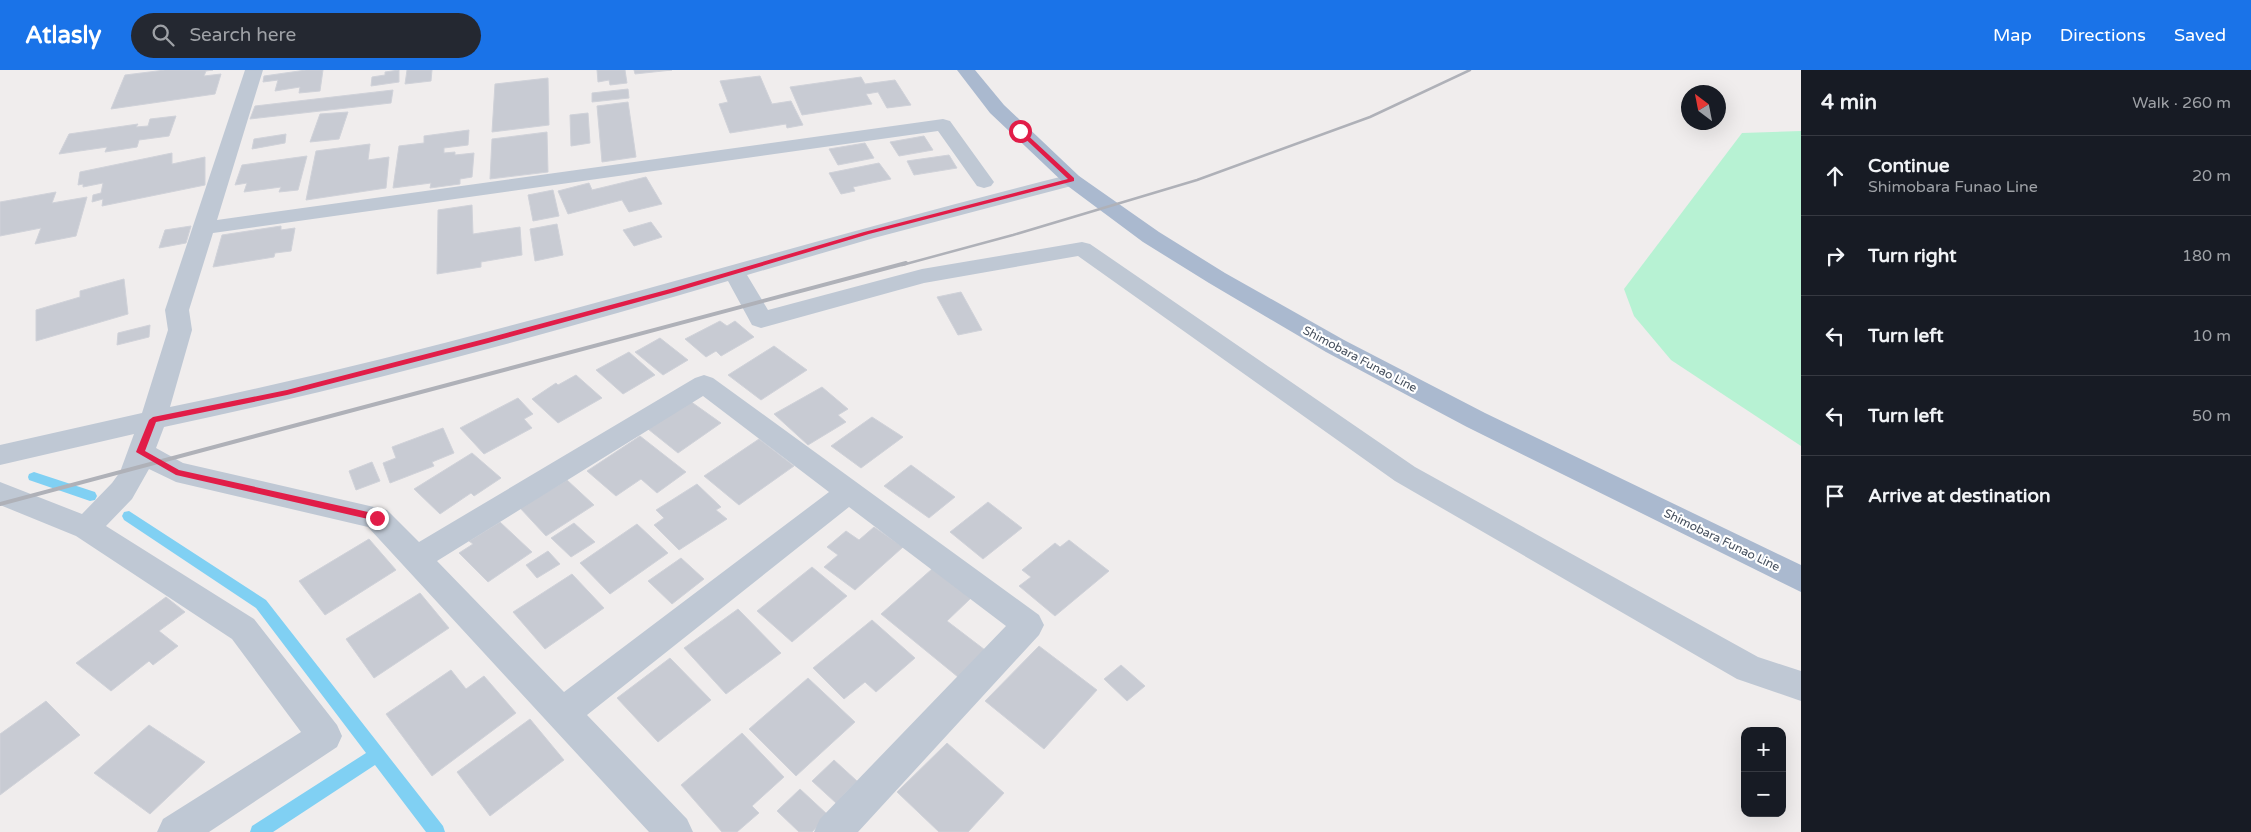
<!DOCTYPE html>
<meta charset="utf-8">
<style>
:root{--surface:#171b24;--page:#242831;--text:#f1f3f6;--muted:#9ea1a6;--line:#363941;--accent:#1a73e8}
body{margin:0;font-family:"Varela Round",sans-serif;background:var(--page);color:var(--text)}
.controls{position:absolute;right:15px;bottom:15px;display:grid;overflow:hidden;border-radius:10px;box-shadow:0 5px 20px #0002}
.controls button{width:45px;height:45px;display:grid;place-items:center;padding:0;border:0;border-bottom:1px solid var(--line);background:var(--surface);color:var(--text);font:25px sans-serif}
.compass{position:absolute;left:1681px;top:15px;width:45px;height:45px;border-radius:50%;background:var(--surface);box-shadow:0 5px 20px #0002;rotate:328deg}
.stop{position:absolute;width:15px;height:15px;margin:-11px;border:4px solid #e11d48;border-radius:50%;background:#fff}
.stop.end{background:#e11d48;border-color:#fff;box-shadow:0 1px 5px #0008}
.list{margin:0;padding:0;list-style:none}
h2{display:flex;justify-content:space-between;align-items:center;height:65px;margin:0;padding:0 20px;font-size:21px}
h2 small{font-size:16px;font-weight:400;color:var(--muted)}
.list li{display:grid;grid-template-columns:32px 1fr auto;gap:15px;align-items:center;box-sizing:border-box;height:80px;padding:0 20px;border-top:1px solid var(--line)}
.list b{display:block;font-size:19px;white-space:nowrap}
.list p{margin:0;font-size:16px;white-space:nowrap;color:var(--muted)}
.list em{font-size:16px;font-style:normal;color:var(--muted)}
.icon{flex:none;width:28px;height:28px;fill:none;stroke:currentColor;stroke-width:2;stroke-linecap:round;stroke-linejoin:round}
.map{position:relative;flex:none;width:1801px;height:762px;overflow:hidden}
header{display:flex;align-items:center;gap:30px;box-sizing:border-box;height:70px;padding:0 25px;background:var(--accent);color:#fff}
header strong{font-size:24px}
nav{display:flex;gap:28px;margin-inline-start:auto;font-size:18px}
.search{width:350px;height:45px;background:var(--page);display:flex;align-items:center;gap:12px;box-sizing:border-box;padding:0 18px;border-radius:28px;color:var(--muted);font-size:19px}
main{display:flex}
aside{flex:1;background:var(--surface)}
.map>svg:first-child{display:block}
.green{fill:#b7f2d3}
.lines{fill:none;stroke-linecap:round;stroke-linejoin:round}
.stream{fill:#80d0f3;fill-rule:evenodd}
.building{fill:#c8cbd3;stroke:#d0d2d9}
.minor{fill:#bfc8d4;fill-rule:evenodd}
.major{fill:#aab9cf;fill-rule:evenodd}
.rail-far1{stroke:#afb1b8;stroke-width:2.5}
.rail{stroke:#afb1b8;stroke-width:4}
.route{fill:#e11d48}
.labels{text-anchor:middle;stroke-width:4.5;stroke-linejoin:round;paint-order:stroke}
.street-label{font-size:12px;fill:#444e5c;stroke:#fff}
</style>
<header>
<strong>Atlasly</strong>
<div class="search"><svg class="icon" aria-label="search" viewBox="0 0 24 24"><circle cx="10" cy="10" r="6"/><path d="M15 15l6 6"/></svg>Search here</div>
<nav><a>Map</a><a>Directions</a><a>Saved</a></nav>
</header>
<main>
<div class="map">
<svg width="1801" height="762" viewBox="0 0 1801 762">
<rect width="100%" height="100%" fill="#f0eded"/>
<!-- green -->
<polygon class="green" points="1801,61 1801,376 1671,290 1634,246 1624,219 1742,63"/>
<g class="lines">
<!-- stream -->
<g class="stream">
<polygon points="34,402 95,422 97,426 95,430 90,431 29,410 28,407 29,404"/>
<polygon points="129,441 266,530 443,756 445,762 426,762 375,695 273,762 250,762 252,756 366,683 256,538 124,450 122,446 124,442"/>
</g>
</g>
<!-- building -->
<g class="building">
<polygon points="165,0 213,0 206,1 204,6 221,4 215,24 111,39 125,5"/>
<polygon points="306,0 323,0 320,21 299,23 300,17 275,21 278,10 263,12 264,6"/>
<polygon points="399,0 399,12 371,16 372,7 385,5 385,2"/>
<polygon points="407,0 432,0 431,11 405,14"/>
<polygon points="597,0 625,0 627,13 610,15 609,10 598,12"/>
<polygon points="634,0 672,0 635,4"/>
<polygon points="760,6 772,34 791,31 803,55 787,58 786,54 730,63 719,34 728,32 720,11"/>
<polygon points="861,7 865,14 895,10 911,35 887,38 878,22 866,24 872,34 802,45 790,17"/>
<polygon points="548,8 549,55 492,62 495,14"/>
<polygon points="628,19 629,28 592,32 592,23"/>
<polygon points="393,20 391,33 250,49 255,36"/>
<polygon points="628,32 636,87 602,92 597,36"/>
<polygon points="348,42 339,69 310,72 320,44"/>
<polygon points="588,43 590,73 571,76 570,45"/>
<polygon points="176,46 169,66 139,70 137,77 105,82 107,77 59,84 69,64 138,54 136,57 148,56 150,49"/>
<polygon points="469,60 468,75 444,78 444,83 455,82 455,85 474,83 472,107 460,109 460,114 430,118 431,113 393,118 399,76 424,73 424,66"/>
<polygon points="547,62 548,102 490,109 492,69"/>
<polygon points="286,64 285,73 252,79 254,69"/>
<polygon points="924,66 933,80 899,86 890,72"/>
<polygon points="865,73 874,88 838,95 829,79"/>
<polygon points="370,74 368,90 389,87 386,118 306,130 316,81"/>
<polygon points="172,83 172,94 205,87 205,115 102,136 103,129 92,132 93,125 101,123 103,113 83,117 83,114 78,115 80,102"/>
<polygon points="949,85 957,98 914,105 907,91"/>
<polygon points="307,86 298,120 279,122 281,117 244,122 247,113 235,115 242,95"/>
<polygon points="879,93 891,109 853,117 855,121 841,124 829,103"/>
<polygon points="646,107 662,134 629,142 622,130 568,144 558,121 589,113 592,120"/>
<polygon points="553,120 559,146 533,151 528,125"/>
<polygon points="56,122 52,133 87,127 76,166 35,174 41,158 0,166 0,132"/>
<polygon points="472,135 473,164 520,157 522,185 481,192 481,197 437,204 438,140"/>
<polygon points="651,152 662,167 634,176 623,160"/>
<polygon points="557,154 563,185 535,191 530,159"/>
<polygon points="191,156 186,173 159,178 165,160"/>
<polygon points="281,156 281,160 295,158 291,181 275,183 274,187 213,197 222,165"/>
<polygon points="124,209 128,244 36,271 36,240 80,227 80,221"/>
<polygon points="961,222 982,260 958,265 937,227"/>
<polygon points="720,251 727,256 735,251 754,267 721,286 716,281 706,287 685,269"/>
<polygon points="150,255 149,267 117,275 118,263"/>
<polygon points="660,268 688,290 663,305 635,282"/>
<polygon points="774,276 807,300 761,330 728,305"/>
<polygon points="629,282 655,305 623,324 596,300"/>
<polygon points="576,305 602,328 558,353 532,329 556,313 558,315"/>
<polygon points="822,317 848,339 838,345 846,352 808,375 774,344"/>
<polygon points="518,328 533,344 524,349 532,358 484,384 460,358"/>
<polygon points="690,331 721,353 678,383 648,359"/>
<polygon points="872,347 903,367 861,398 831,376"/>
<polygon points="443,358 454,383 432,392 434,396 390,413 383,393 396,388 392,377"/>
<polygon points="640,366 686,402 657,423 641,409 616,426 587,401"/>
<polygon points="759,369 794,396 739,435 704,406"/>
<polygon points="472,383 501,408 474,426 471,423 440,444 414,419"/>
<polygon points="372,392 380,411 356,420 349,401"/>
<polygon points="911,395 955,427 929,448 884,416"/>
<polygon points="567,410 594,435 546,466 520,438"/>
<polygon points="697,414 721,437 716,440 727,449 679,480 654,455 664,448 656,440"/>
<polygon points="988,432 1022,458 983,489 950,462"/>
<polygon points="500,452 532,482 488,512 459,483 473,474 469,471"/>
<polygon points="574,453 595,472 571,487 551,468"/>
<polygon points="637,454 668,483 610,524 580,493"/>
<polygon points="874,457 903,477 855,520 824,497 838,485 827,477 846,461 859,470"/>
<polygon points="369,469 396,500 325,545 299,511"/>
<polygon points="1069,470 1109,501 1055,546 1019,516 1031,507 1022,500 1055,473 1060,477"/>
<polygon points="548,481 560,494 537,508 526,495"/>
<polygon points="681,488 704,509 672,534 648,511"/>
<polygon points="812,497 847,526 792,572 757,541"/>
<polygon points="932,499 971,528 947,551 985,580 958,607 881,544"/>
<polygon points="572,504 604,538 545,579 513,542"/>
<polygon points="420,523 449,558 374,608 346,569"/>
<polygon points="166,527 185,542 159,561 178,576 153,595 149,591 111,621 76,593"/>
<polygon points="738,539 781,583 726,624 684,578"/>
<polygon points="872,550 915,588 876,622 865,612 844,629 813,598"/>
<polygon points="1039,576 1097,620 1044,679 985,631"/>
<polygon points="670,588 711,630 658,672 617,628"/>
<polygon points="1121,595 1145,616 1127,631 1104,609"/>
<polygon points="451,600 466,619 484,606 516,643 432,706 386,644"/>
<polygon points="808,608 855,652 796,706 749,659"/>
<polygon points="46,631 80,665 0,725 0,664"/>
<polygon points="530,649 564,690 490,746 457,702"/>
<polygon points="149,655 205,692 150,744 94,703"/>
<polygon points="742,663 784,707 752,736 759,743 737,762 722,762 681,715"/>
<polygon points="947,673 1004,723 968,762 939,762 897,722"/>
<polygon points="834,690 857,711 836,733 812,711"/>
<polygon points="800,719 828,745 812,762 799,762 777,741"/>
</g>
<g class="lines">
<!-- minor -->
<path class="minor" d="M245,0H263L217,150L943,49L950,51L994,112L991,116L984,118L977,116L938,61L213,163L189,240L192,260L170,337C475,275 771,179 1072,104L1079,106L1082,110L1079,114L874,168L747,205L768,240L922,199L1082,172L1090,174L1415,397L1758,587L1801,601V631L1737,609L1395,411L1078,186L924,213L761,258L752,255L728,211C542,266 354,317 164,357L156,378L183,393L387,440L419,472L695,308L704,305L713,308L1039,545L1044,555L1039,565L858,762H814L820,749L1006,556L849,437L587,645L687,749L693,762H649L368,457L176,412L149,399L132,429L106,456L254,549L337,655L342,666L337,677L209,762H157L163,749L301,662L232,569L76,466L0,435V412L82,444L112,413L120,402L134,364L0,395V375L142,343L168,260L165,240ZM703,326L829,422L564,622L437,491Z"/>
<!-- major -->
<polygon class="major" points="957,0 975,0 1004,35 1079,106 1159,162 1225,203 1344,270 1485,343 1801,495 1801,522 1467,357 1326,282 1209,213 1143,172 1065,114 990,43"/>
<!-- rail-far1 -->
<polyline class="rail-far1" points="902,195 1013,165 1197,110 1370,47 1470,0"/>
<!-- rail -->
<polyline class="rail" points="0,434 906,193"/>
</g>
<!-- route -->
<polygon class="route" points="1018,60 1022,60 1074,108 1074,111 869,164 675,222 488,273 287,325 156,352 145,381 179,400 377,444 380,445 380,450 377,451 176,405 136,382 149,350 153,347 287,320 488,268 670,219 864,162 1068,109 1018,62"/>
<g class="labels">
<!-- street labels -->
<g class="street-label">
<text transform="translate(1360 289) rotate(28)" y="4">Shimobara Funao Line</text>
<text transform="translate(1722 470) rotate(26)" y="4">Shimobara Funao Line</text>
</g>
</g>
</svg>
<div class="controls">
<button>+</button>
<button>−</button>
</div>
<svg class="compass" viewBox="-18 -18 36 36"><path d="M0-13l5 13h-10z" fill="#e53935"/><path d="M0 13l5-13h-10z" fill="#9ea1a6"/></svg>
<div class="stop" style="left:1020px;top:61px"></div>
<div class="stop end" style="left:377px;top:448px"></div>
</div>
<aside>
<h2>4 min<small>Walk · 260 m</small></h2>
<ul class="list">
<li><svg class="icon" aria-label="ahead" viewBox="0 0 24 24"><path d="M12 20V5M6 11l6-6 6 6"/></svg><div><b>Continue</b><p>Shimobara Funao Line</p></div><em>20 m</em></li>
<li><svg class="icon" aria-label="right" viewBox="0 0 24 24"><path d="M7 20v-9h11M14 6l5 5-5 5"/></svg><div><b>Turn right</b></div><em>180 m</em></li>
<li><svg class="icon" aria-label="left" viewBox="0 0 24 24"><path d="M17 20v-9H6M10 6l-5 5 5 5"/></svg><div><b>Turn left</b></div><em>10 m</em></li>
<li><svg class="icon" aria-label="left" viewBox="0 0 24 24"><path d="M17 20v-9H6M10 6l-5 5 5 5"/></svg><div><b>Turn left</b></div><em>50 m</em></li>
<li><svg class="icon" aria-label="arrive" viewBox="0 0 24 24"><path d="M6 21V4h12l-3 4 3 4H6"/></svg><div><b>Arrive at destination</b></div></li>
</ul>
</aside>
</main>
